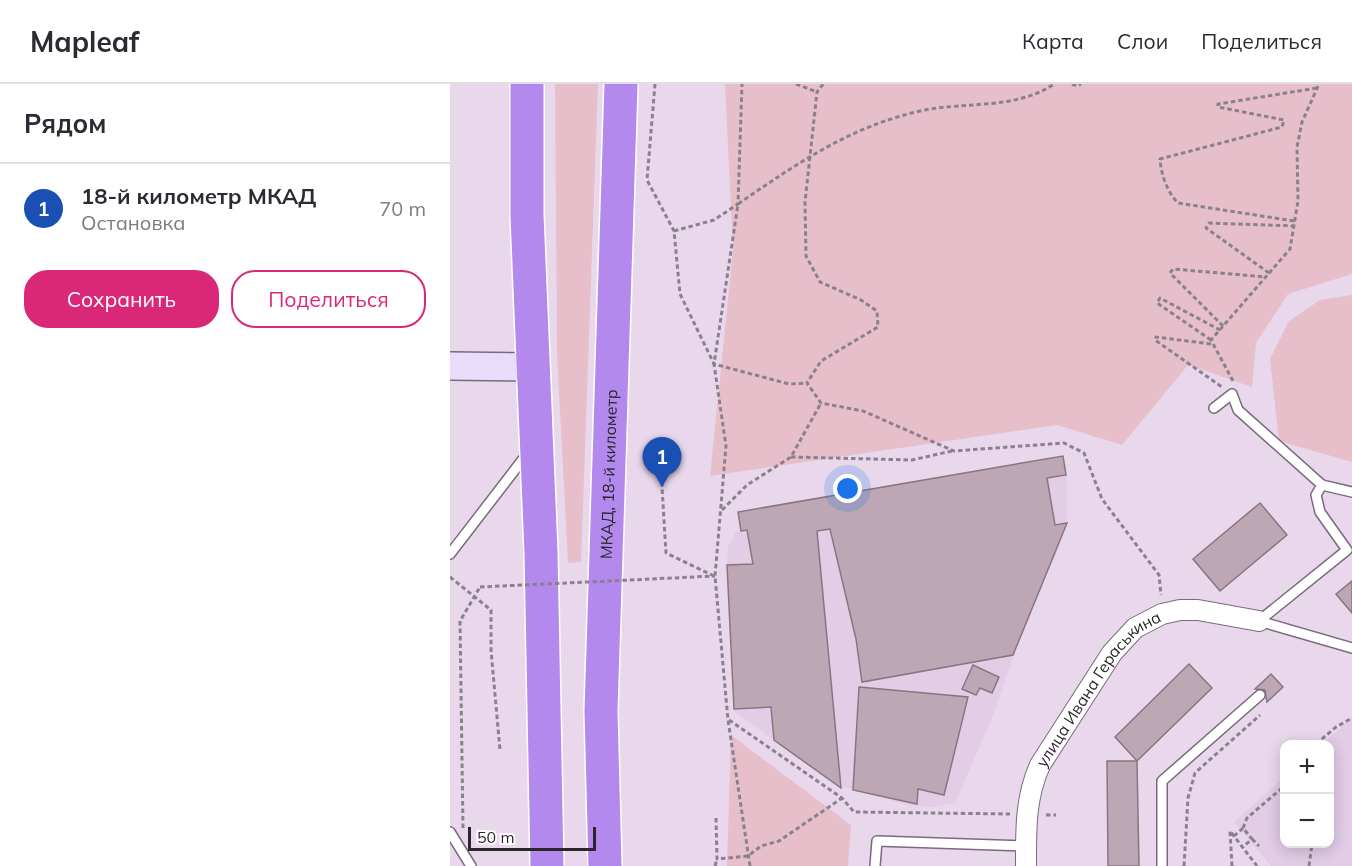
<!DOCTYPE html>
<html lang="ru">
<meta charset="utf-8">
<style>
:root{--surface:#fff;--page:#f2f2f3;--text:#2b2b33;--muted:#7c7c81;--line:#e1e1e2;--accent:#db2777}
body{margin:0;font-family:Mulish,sans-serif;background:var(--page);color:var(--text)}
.controls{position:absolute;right:18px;bottom:18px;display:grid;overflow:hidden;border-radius:12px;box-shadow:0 3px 15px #0003}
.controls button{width:54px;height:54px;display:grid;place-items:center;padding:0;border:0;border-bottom:2px solid var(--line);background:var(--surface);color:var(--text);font:30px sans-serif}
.scale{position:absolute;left:18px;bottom:15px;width:128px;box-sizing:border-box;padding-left:6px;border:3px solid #2b252c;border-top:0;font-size:16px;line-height:21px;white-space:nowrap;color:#2b252c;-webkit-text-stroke:4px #fff;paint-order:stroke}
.you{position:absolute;left:398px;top:405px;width:21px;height:21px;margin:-15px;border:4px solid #fff;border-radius:50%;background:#1a73e8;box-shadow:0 0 0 9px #1a73e833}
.badge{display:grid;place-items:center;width:39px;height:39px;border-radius:50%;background:var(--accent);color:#fff;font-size:20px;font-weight:700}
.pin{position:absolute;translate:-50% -50px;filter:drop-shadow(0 2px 3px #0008)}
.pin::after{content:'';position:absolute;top:32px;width:21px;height:18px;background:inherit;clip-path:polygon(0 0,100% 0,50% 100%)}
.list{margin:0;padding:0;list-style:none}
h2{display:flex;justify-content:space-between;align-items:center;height:78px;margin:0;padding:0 24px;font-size:26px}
h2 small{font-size:20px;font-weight:400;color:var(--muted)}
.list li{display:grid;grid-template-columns:39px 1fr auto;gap:18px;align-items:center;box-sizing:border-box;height:90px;padding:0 24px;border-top:2px solid var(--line)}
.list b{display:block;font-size:22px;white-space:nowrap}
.list p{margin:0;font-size:20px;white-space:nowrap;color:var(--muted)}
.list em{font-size:20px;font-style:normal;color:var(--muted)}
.actions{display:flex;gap:12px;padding:18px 24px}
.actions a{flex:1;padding:14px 0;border:2px solid var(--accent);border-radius:24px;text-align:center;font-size:21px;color:var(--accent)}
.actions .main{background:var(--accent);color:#fff}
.map{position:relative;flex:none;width:902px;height:782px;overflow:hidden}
header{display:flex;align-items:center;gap:36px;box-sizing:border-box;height:84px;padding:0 30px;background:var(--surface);border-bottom:2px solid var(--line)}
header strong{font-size:28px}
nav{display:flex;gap:33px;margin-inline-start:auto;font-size:21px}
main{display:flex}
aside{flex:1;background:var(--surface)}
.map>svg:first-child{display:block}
.built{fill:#e2cce6}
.green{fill:#e7bfcb}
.building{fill:#bda7b5;stroke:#897582;stroke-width:1.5}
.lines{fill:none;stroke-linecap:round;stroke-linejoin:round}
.lane-casing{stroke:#796a7c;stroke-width:12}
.street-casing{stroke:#796a7c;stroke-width:22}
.secondary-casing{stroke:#796a7c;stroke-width:30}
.highway-casing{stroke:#fff;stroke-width:36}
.path{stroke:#8b808d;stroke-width:3;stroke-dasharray:4.5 3;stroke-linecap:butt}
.lane{stroke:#fff;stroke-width:9}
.street{stroke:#fff;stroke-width:20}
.secondary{stroke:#e8dcfa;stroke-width:27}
.highway{stroke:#b489ee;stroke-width:33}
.path-bridge{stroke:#8b808d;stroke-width:3;stroke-dasharray:4.5 3;stroke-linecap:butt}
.labels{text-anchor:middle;stroke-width:5;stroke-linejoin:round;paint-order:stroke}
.street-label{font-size:16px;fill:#2b252c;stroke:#fff}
</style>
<header>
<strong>Mapleaf</strong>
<nav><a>Карта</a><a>Слои</a><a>Поделиться</a></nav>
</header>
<main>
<aside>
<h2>Рядом<small></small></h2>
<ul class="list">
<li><span class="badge" style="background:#1a4fb4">1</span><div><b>18-й километр МКАД</b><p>Остановка</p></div><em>70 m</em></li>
</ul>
<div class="actions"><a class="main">Сохранить</a><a>Поделиться</a></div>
</aside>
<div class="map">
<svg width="902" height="782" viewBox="0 0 902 782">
<rect width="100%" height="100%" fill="#e9d8ec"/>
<!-- built -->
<g class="built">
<polygon points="613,372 617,391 617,439 605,473 580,524 543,632 505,719 484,723 457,721 386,701 284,627 277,481 278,463 286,448 291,446 288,428"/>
<polygon points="902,633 902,782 821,782 784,738 834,693 834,760 880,760 880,660 872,660"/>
</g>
<!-- green -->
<g class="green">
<polygon points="105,0 148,0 131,478 118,479 107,269"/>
<polygon points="275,0 902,0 902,190 838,210 806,259 802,303 738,281 672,361 607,341 260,392 283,166"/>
<polygon points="902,211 902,378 829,357 820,275 839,237 870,216"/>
<polygon points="281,651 401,741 398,782 277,782"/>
</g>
<!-- building -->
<g class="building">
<polygon points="613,372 616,391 597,394 605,441 617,439 563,571 412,598 406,555 380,445 367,447 391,704 324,656 321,623 284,625 277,481 303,480 297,446 291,447 288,428"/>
<polygon points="810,419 837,451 770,507 743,475"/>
<polygon points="902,497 902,529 886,510"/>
<polygon points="739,580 762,604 687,677 665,653"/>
<polygon points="523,581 549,593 542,609 530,604 526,611 512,605"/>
<polygon points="821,590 833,603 817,618 815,606 805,605"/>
<polygon points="409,603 518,613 494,711 468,705 467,720 403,706"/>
<polygon points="657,677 687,677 689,782 658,782"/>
</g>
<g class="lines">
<defs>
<g id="lane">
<polyline points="764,324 782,310 788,326 872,401 866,411 870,428 897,466 809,537"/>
<polyline points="872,401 902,408"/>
<polyline points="0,470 77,370"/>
<polyline points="809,537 902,564"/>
<polyline points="0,748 21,782"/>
<polyline points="425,782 427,757 576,762"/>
<polyline points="712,782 712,697 810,611"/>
</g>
<g id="street">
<path id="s1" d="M576,782C576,747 575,714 590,681L662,569L685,544L712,530L730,526H748L809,537"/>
</g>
<polyline id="secondary" points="0,282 84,283"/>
<g id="highway">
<polyline points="77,0 77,131 91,468 97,782"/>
<path id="s2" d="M155,782L151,627L171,0"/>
</g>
</defs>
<!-- lane casing -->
<use href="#lane" class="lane-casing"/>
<!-- street casing -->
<use href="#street" class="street-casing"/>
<!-- secondary casing -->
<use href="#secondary" class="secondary-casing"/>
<!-- highway casing -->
<use href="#highway" class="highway-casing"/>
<!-- path -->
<g class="path">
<polyline points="205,0 197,96 224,147 230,210 264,280 339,300 357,299"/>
<polyline points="346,0 367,8"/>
<polyline points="373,0 367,8 355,118 356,172 370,198 411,216 427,227 428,243 371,277 357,299 371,319 413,327 504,367 614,359 634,369 652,415 709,491 711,511"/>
<polyline points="622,0 627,2 631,0"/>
<path d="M844,137L728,119C717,108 711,90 710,75L832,43L834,36L768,23V20L867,4"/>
<polyline points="224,147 264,136 288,120 292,0"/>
<polyline points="819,189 756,144 759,139 844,142"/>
<polyline points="773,242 720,189 723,185 816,193"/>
<polyline points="761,256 707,219 710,214 770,246"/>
<polyline points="761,260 706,253 705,256 772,303"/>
<polyline points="783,297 761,256 840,165 848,117 847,63 852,38 869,0"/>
<polyline points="213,368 212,403 216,469 264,492"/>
<polyline points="341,373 462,376 502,367"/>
<polyline points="272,426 297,401 341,373 371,319"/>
<polyline points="0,493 41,526 41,566 50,666"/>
<polyline points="279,636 392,714 404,728 560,730"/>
<polyline points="866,660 886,643 902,634"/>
<polyline points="596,731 606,731"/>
<polyline points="266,734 267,775 298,772 311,762 329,757 392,714"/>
<polyline points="13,744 10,537 30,503"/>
<polyline points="793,744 797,734 832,704 834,707"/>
<polyline points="784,752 793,744 802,755 793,763"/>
<polyline points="802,755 809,762"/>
<polyline points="265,782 267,775"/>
<path d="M300,782L278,636L265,492L276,362L264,280L288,120C348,79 402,41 475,26C517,18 568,25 604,0"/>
<polyline points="734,782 738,714 745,689 810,631"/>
<polyline points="782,782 780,747 807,782"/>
<polyline points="859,782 862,760"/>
</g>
<!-- lane -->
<use href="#lane" class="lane"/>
<!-- street -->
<use href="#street" class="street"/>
<!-- secondary -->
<use href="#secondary" class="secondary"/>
<!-- highway -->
<use href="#highway" class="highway"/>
<!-- path-bridge -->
<polyline class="path-bridge" points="30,503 265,492"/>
</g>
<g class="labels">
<!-- street labels -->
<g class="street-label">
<text dy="6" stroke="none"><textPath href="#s2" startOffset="392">МКАД, 18-й километр</textPath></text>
<text dy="6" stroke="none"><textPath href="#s1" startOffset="200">улица Ивана Гераськина</textPath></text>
</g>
</g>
</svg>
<div class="controls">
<button>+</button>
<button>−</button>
</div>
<div class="scale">50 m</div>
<div class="you"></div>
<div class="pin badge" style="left:212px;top:403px;background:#1a4fb4">1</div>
</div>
</main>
